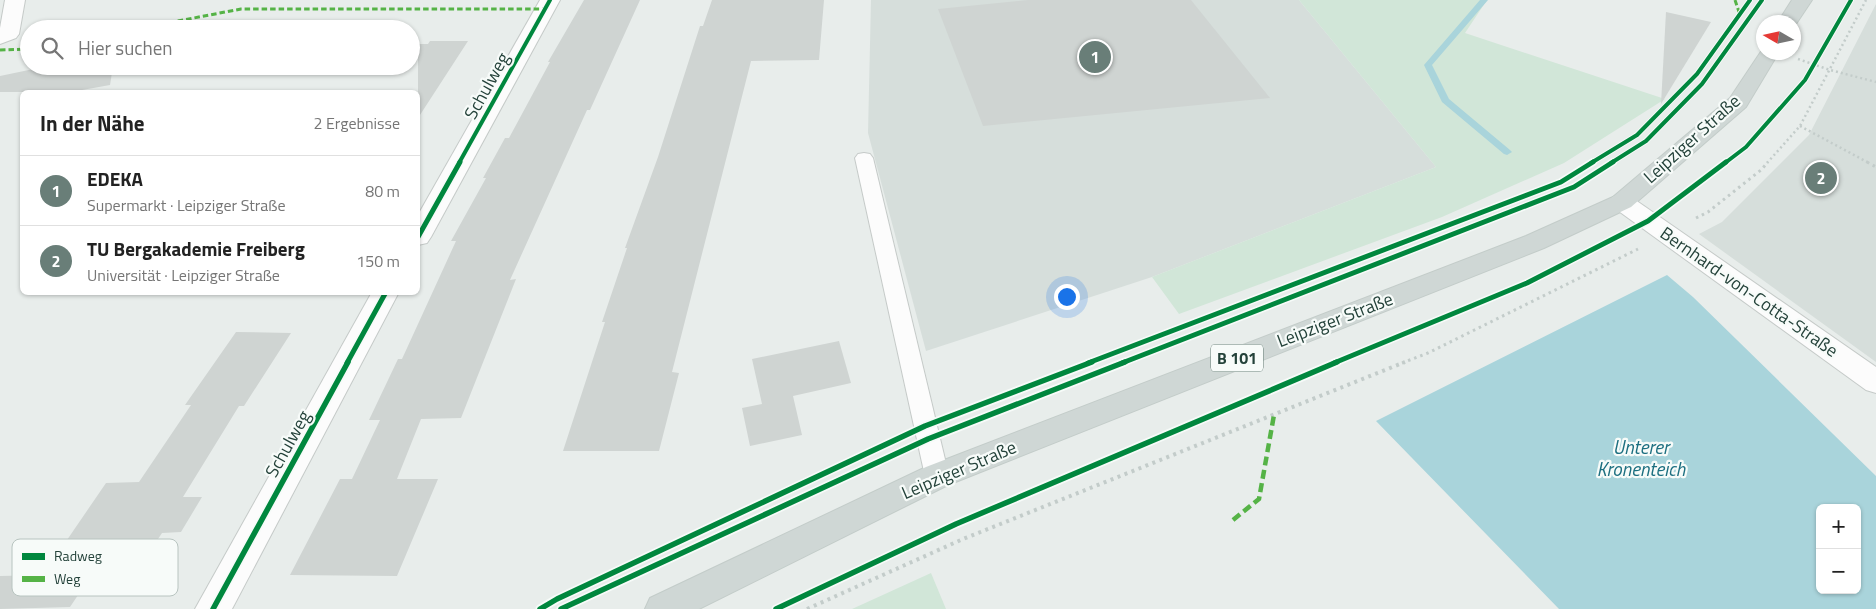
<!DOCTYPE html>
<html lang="de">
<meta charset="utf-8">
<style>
:root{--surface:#fff;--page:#f2f2f2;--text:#222;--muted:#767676;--line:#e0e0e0;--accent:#697e78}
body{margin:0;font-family:"Titillium Web",sans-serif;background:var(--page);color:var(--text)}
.controls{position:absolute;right:15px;bottom:15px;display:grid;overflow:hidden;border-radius:8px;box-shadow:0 1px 4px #0004}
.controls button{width:45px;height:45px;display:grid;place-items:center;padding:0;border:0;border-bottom:1px solid var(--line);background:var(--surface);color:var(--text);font:25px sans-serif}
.compass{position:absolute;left:1756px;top:15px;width:45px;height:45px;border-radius:50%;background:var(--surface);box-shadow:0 1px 4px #0004;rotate:279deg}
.you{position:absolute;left:1066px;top:296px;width:18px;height:18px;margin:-12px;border:4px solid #fff;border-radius:50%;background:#1a73e8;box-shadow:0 0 0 8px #1a73e833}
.badge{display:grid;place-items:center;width:32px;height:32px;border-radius:50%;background:var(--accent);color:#fff;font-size:16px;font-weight:700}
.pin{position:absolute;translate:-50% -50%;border:2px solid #fff;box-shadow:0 1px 5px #0006}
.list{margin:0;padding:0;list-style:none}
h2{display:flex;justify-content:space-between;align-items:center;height:65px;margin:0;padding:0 20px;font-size:21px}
h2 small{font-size:16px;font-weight:400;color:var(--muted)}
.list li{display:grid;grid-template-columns:32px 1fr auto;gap:15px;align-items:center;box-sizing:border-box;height:70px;padding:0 20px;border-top:1px solid var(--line)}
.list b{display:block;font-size:19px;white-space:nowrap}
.list p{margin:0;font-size:16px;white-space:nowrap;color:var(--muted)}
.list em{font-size:16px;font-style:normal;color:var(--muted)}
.icon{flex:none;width:28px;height:28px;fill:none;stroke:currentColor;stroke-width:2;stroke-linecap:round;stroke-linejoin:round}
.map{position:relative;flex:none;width:1876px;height:609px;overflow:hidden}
.search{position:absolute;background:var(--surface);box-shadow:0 1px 4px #0004;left:20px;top:20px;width:400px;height:55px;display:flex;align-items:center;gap:12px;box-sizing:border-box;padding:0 18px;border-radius:28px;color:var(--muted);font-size:19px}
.panel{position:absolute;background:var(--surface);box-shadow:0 1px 4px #0004;left:20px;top:90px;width:400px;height:205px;border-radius:8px}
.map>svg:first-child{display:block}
.built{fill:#d6dedb}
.green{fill:#d1e6d8}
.water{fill:#a9d4db;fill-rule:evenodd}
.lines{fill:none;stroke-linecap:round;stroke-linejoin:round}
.stream{fill:#a9d4db;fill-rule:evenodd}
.building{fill:#cfd4d2}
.lane-casing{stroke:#c5cac8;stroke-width:2}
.street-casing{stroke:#c5cac8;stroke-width:2}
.primary-casing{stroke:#c3ccc9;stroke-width:2}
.path-far2{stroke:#c3ccca;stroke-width:2.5;stroke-dasharray:2 3;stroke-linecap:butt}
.path-far1{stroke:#c3ccca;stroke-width:3;stroke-dasharray:2.5 4;stroke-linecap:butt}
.path{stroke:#c3ccca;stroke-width:4;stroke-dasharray:3 4.5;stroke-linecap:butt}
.lane{fill:#fcfcfc;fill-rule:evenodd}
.street{fill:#fcfcfc;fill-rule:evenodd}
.primary{fill:#cfd7d5;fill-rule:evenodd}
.quiet-far1{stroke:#55b346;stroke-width:3;stroke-dasharray:5.5 3;stroke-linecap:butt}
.quiet{stroke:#55b346;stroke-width:4.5;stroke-dasharray:9 4.5;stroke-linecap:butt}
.cycleway-far2-casing{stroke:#f7fbf9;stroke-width:6}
.cycleway-far1-casing{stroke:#f7fbf9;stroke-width:8}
.cycleway-casing{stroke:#f7fbf9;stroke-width:9}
.cycleway-far2{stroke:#00873e;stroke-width:4}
.cycleway-far1{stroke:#00873e;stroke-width:5}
.cycleway{stroke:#00873e;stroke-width:5.5}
.labels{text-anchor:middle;stroke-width:4.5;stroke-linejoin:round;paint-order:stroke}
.shield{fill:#f7fbf9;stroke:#637a73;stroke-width:1}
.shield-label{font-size:16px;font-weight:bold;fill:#24423a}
.street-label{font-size:18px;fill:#24423a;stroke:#f7fbf9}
.water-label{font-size:19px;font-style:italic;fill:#1c6f80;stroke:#f7fbf9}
.key{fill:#f7fbf9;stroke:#b8c4c0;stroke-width:1}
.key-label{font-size:14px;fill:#24423a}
</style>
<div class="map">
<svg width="1876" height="609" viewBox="0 0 1876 609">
<rect width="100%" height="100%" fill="#e8edeb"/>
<!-- built -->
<g class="built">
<polygon points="871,0 1299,0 1436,167 1152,277 926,351 868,133"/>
<polygon points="1876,4 1876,362 1699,234 1722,222 1809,135"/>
</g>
<!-- green -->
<g class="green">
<polygon points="1299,0 1487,0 1465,33 1665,99 1564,163 1442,217 1179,314 1152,277 1436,167"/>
<polygon points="931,573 946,609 852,609"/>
</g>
<!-- water -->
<path class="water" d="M1667,275L1693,297L1876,476V609H1559L1376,421ZM1820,508H1857V590H1820Z"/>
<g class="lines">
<!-- stream -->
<polygon class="stream" points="1480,0 1488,0 1432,65 1449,99 1510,150 1512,152 1507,155 1504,154 1442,102 1424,65"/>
</g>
<!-- building -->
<g class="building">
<polygon points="584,0 640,0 590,110 587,110 510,280 516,279 461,418 421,419 397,479 438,479 397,576 290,575 340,479 352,479 380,420 369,420 398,359 402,359 456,241 451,241 486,178 483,178 505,138 509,138 550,62 548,62"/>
<polygon points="712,0 824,0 819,60 751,61 672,372 679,373 659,451 563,451 605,322 602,322 627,248 625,248 658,157 700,26 703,26"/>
<polygon points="1028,0 1191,0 1270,98 983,126 938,9"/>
<polygon points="1666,12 1711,22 1661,104"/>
<polygon points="430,41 468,41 418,118 418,44 428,44"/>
<polygon points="48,66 113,66 110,85 71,92 0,92 0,76"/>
<polygon points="236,332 291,333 244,406 239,406 183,497 202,497 181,532 162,533 146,557 103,558 70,607 0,609 0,576 43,575 106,483 139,482 191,405 185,405"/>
<polygon points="839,341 851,383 793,396 802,435 750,446 742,408 762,404 752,359"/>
</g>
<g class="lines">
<defs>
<polygon id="lane" points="864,153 870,154 873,158 949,476 945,483 937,486 929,483 925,476 855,158 858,154"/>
<g id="street">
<polygon points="5,0 25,0 19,34 16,38 0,44 0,28"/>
<polygon points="540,0 560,0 431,237 427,243 418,245 418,215"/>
<polygon points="1622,194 1631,197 1876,367 1876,393 1866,390 1613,207 1610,202 1613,197"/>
<polygon points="372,292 399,292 232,609 195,609"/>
</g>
<g id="primary">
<polygon points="1792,0 1812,0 1794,27 1794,22 1778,22"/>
<polygon points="1764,47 1764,52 1779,52 1746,107 1631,207 1544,248 948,485 699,609 645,609 650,598 926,467 1526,236 1613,197 1730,98"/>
</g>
</defs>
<!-- lane casing -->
<use href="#lane" class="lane-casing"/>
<!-- street casing -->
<use href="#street" class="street-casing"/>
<!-- primary casing -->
<use href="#primary" class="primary-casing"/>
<!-- path-far2 -->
<g class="path-far2">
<polyline points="1798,59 1830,70 1876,82"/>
<polyline points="1800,126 1869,163"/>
<polyline points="1591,163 1637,135 1697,74 1750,0"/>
<polyline points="1767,163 1800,126 1866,0"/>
</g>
<!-- path-far1 -->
<g class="path-far1">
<polyline points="1867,162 1876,167"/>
<polyline points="1696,218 1708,212 1761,170 1768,162"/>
<polyline points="1088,363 1561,182 1593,162"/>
<polyline points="1402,363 1428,353 1638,249"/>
</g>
<!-- path -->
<g class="path">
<polyline points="956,414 1091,362"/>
<polyline points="540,609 557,599 897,439"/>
<polyline points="807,609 963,539 1405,362"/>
</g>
<!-- lane -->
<use href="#lane" class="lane"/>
<!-- street -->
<use href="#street" class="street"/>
<!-- primary -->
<use href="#primary" class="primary"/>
<!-- quiet-far1 -->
<g class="quiet-far1">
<polyline points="1735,0 1740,15"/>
<polyline points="136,29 241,9 546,9"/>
<polyline points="0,50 29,49"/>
</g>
<!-- quiet -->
<polyline class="quiet" points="1233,520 1259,499 1274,415"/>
<defs>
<g id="cycleway-far2">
<polyline points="459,163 550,0"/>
<polyline points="1591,163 1637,135 1697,74 1750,0"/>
<polyline points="1611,163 1646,141 1702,84 1762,0"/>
<polyline points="1725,163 1746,147 1805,80 1851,0"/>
</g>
<g id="cycleway-far1">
<polyline points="418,237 460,162"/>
<polyline points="347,363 386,292"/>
<polyline points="1088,363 1561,182 1593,162"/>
<polyline points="1122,363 1574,187 1613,162"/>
<polyline points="1334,363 1527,283 1648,221 1726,162"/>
</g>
<g id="cycleway">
<polyline points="213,609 348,362"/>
<polyline points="540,609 557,599 925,426 1092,362"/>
<polyline points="561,609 928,439 1125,362"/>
<polyline points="776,609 956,524 1337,362"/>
</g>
</defs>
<!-- cycleway-far2 casing -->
<use href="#cycleway-far2" class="cycleway-far2-casing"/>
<!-- cycleway-far1 casing -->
<use href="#cycleway-far1" class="cycleway-far1-casing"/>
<!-- cycleway casing -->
<use href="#cycleway" class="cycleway-casing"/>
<!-- cycleway-far2 -->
<use href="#cycleway-far2" class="cycleway-far2"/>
<!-- cycleway-far1 -->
<use href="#cycleway-far1" class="cycleway-far1"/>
<!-- cycleway -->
<use href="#cycleway" class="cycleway"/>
</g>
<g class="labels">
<!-- shield labels -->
<rect class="shield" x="1211" y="344.5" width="52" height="27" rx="4"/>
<g class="shield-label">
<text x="1237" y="364">B 101</text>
</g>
<!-- street labels -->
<g class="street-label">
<text transform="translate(487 86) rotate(-61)" y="6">Schulweg</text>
<text transform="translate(1692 139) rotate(-42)" y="6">Leipziger Straße</text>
<text transform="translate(1749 292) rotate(35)" y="6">Bernhard-von-Cotta-Straße</text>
<text transform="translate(1335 320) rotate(-21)" y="6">Leipziger Straße</text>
<text transform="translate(288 444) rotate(-61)" y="6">Schulweg</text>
<text transform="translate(959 470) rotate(-23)" y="6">Leipziger Straße</text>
</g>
<!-- water labels -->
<g class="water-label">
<text x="1641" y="454">Unterer<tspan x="1641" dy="22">Kronenteich</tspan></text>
</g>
</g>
<!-- legend -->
<rect x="12" y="539" width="166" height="57" rx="8" class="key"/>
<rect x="22" y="553" width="23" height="7" fill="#00873e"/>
<rect x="22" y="576" width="23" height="6" fill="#55b346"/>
<g class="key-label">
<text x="54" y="561">Radweg</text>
<text x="54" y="584">Weg</text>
</g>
</svg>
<div class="controls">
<button>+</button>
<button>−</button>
</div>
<svg class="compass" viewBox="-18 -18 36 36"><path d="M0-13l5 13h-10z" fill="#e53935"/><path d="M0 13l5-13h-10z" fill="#767676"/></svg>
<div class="you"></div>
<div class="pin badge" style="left:1095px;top:57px">1</div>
<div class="pin badge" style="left:1821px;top:178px">2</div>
<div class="search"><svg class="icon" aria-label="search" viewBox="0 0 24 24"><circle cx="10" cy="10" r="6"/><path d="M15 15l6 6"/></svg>Hier suchen</div>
<section class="panel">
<h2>In der Nähe<small>2 Ergebnisse</small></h2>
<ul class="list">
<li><span class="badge">1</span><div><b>EDEKA</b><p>Supermarkt · Leipziger Straße</p></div><em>80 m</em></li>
<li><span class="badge">2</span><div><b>TU Bergakademie Freiberg</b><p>Universität · Leipziger Straße</p></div><em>150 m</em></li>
</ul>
</section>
</div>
